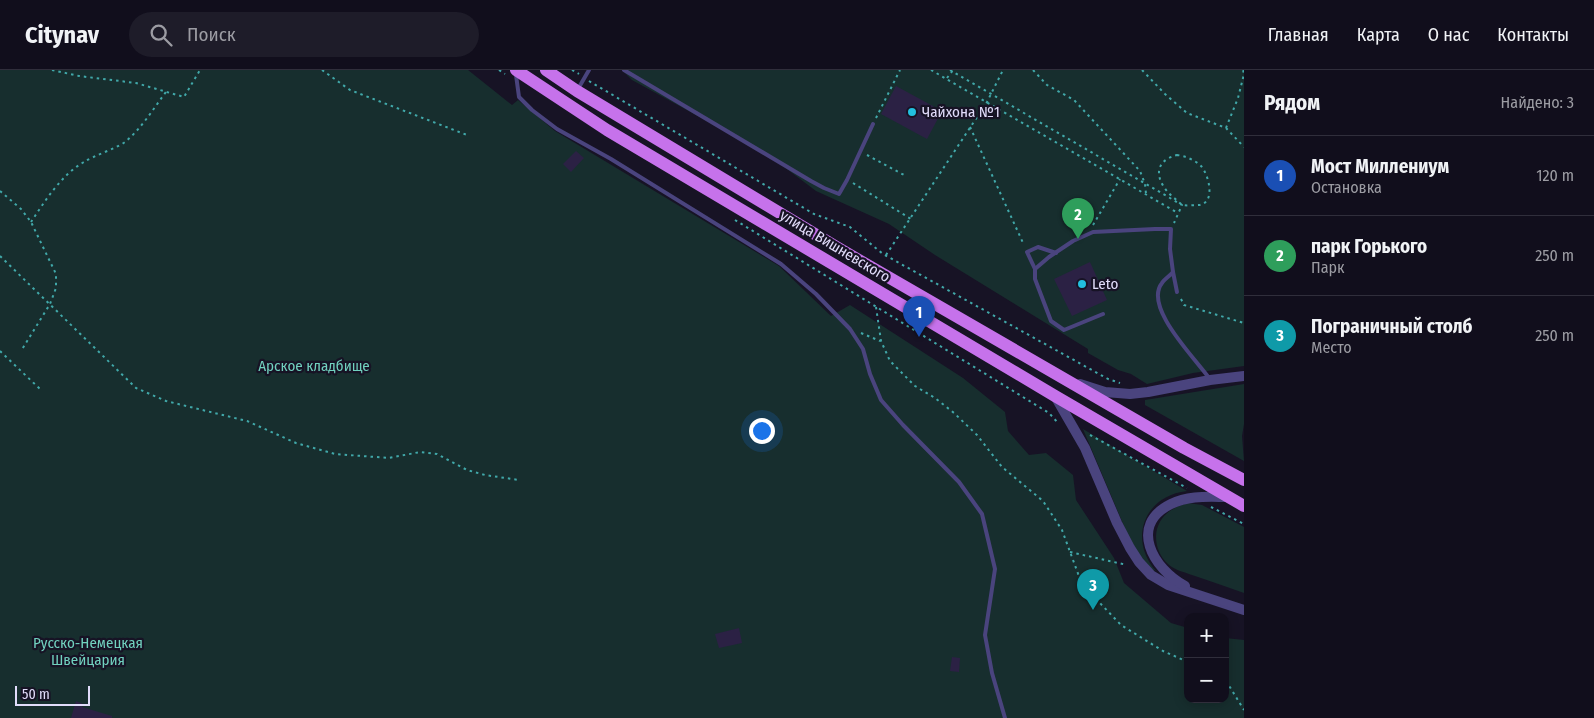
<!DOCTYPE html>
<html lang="ru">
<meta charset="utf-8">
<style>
:root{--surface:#110e1c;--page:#1e1c29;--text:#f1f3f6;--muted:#9c9ca3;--line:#302e3b;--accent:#d93025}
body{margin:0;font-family:"Fira Sans Condensed",sans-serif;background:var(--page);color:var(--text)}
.controls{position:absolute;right:15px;bottom:15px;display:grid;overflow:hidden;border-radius:10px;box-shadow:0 2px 12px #0003}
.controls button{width:45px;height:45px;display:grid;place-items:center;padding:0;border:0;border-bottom:1px solid var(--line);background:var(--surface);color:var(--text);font:25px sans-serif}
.scale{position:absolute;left:15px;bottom:12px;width:75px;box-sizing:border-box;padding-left:5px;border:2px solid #e1dcfa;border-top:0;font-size:14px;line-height:18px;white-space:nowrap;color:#e1dcfa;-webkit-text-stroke:4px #171325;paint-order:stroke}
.you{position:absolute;left:761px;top:360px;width:18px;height:18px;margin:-12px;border:4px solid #fff;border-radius:50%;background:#1a73e8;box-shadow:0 0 0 8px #1a73e833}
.badge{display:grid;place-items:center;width:32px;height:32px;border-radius:50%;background:var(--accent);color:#fff;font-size:16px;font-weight:700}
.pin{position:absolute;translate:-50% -41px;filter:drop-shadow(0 1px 2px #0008)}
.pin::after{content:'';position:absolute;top:26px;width:18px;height:15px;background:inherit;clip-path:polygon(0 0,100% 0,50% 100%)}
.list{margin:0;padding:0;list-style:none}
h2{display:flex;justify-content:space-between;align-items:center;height:65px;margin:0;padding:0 20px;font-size:21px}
h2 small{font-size:16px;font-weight:400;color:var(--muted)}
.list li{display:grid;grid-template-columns:32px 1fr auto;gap:15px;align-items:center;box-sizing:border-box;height:80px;padding:0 20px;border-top:1px solid var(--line)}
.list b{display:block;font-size:19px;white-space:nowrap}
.list p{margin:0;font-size:16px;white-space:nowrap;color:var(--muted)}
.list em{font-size:16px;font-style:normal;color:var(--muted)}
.icon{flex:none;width:28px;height:28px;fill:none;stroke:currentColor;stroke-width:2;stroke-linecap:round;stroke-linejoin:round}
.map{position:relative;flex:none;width:1244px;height:648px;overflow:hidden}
header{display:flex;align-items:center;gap:30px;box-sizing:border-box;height:70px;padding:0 25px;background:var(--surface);border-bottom:1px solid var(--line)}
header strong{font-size:24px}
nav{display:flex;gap:28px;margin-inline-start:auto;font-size:18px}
.search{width:350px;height:45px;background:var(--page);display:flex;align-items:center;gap:12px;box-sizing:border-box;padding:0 18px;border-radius:28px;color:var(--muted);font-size:19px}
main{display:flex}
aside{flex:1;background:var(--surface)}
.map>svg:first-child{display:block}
.green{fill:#172e2e}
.building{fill:#2b2144}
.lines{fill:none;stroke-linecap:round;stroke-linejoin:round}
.path{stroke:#41a8a9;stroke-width:2;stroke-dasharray:2.5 4;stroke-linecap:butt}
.service{stroke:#4a447e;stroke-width:4}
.tertiary{stroke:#4a447e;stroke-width:10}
.primary{stroke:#c672eb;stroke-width:12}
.poi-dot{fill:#22c0e0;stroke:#171325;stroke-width:2}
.labels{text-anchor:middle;stroke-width:4.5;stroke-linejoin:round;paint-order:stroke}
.poi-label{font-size:15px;fill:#e1dcfa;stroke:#171325;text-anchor:start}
.street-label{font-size:15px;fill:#e1dcfa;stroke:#171325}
.park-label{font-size:15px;fill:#71d1bf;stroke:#171325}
</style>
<header>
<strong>Citynav</strong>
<div class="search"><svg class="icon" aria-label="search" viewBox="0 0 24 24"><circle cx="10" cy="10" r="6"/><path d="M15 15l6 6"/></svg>Поиск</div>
<nav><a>Главная</a><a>Карта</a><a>О нас</a><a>Контакты</a></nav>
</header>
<main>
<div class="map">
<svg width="1244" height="648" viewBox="0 0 1244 648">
<rect width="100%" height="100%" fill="#171325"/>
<!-- green -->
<g class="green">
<polygon points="0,0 468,0 512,35 518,30 555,61 779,196 831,246 850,235 963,308 1005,342 1008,361 1029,385 1046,383 1073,405 1076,430 1114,488 1124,513 1171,553 1188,558 1188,629 1225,629 1225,568 1244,570 1244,648 0,648"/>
<polygon points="622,0 1244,0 1244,296 1193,303 1147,314 1131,304 1118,300 1088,283 1088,279 935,185 889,154 816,121 767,84 632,10"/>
<polygon points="1244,314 1244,354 1242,366 1244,391 1145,335 1145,330"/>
<path d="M1083,359L1187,421C1144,426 1128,469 1156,501L1149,498L1132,475Z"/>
<path d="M1188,433L1202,435L1244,457V523C1227,517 1210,511 1192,505C1184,502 1174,500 1168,494C1158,485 1154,471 1157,459C1162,443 1174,437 1188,433Z"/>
</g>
<!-- building -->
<g class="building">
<polygon points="896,16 942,41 927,69 881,44"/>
<polygon points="576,81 584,88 571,102 563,94"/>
<polygon points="1090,192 1107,230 1072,246 1054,209"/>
<polygon points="739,558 742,573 719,578 715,564"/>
<polygon points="952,587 960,588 959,602 950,601"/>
<polygon points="76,631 83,634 82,637 112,646 112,648 71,648"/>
</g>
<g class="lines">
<!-- path -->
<g class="path">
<polyline points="52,0 79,6 136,13 184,27 200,0"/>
<polyline points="322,0 350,20 467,65"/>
<polyline points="499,0 505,4"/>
<polyline points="572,0 579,4"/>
<polyline points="931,0 1178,143"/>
<polyline points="950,0 1182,135 1174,153"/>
<polyline points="1033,0 1047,15 1074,30 1140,101 1145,114 1146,124"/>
<polyline points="1142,0 1165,24 1187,43 1226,58 1244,77"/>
<polyline points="947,8 953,0"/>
<polyline points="589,11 814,144 850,157 883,184 1108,309 1120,313"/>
<polyline points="876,48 900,0"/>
<polyline points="970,57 1024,175"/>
<polyline points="1226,58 1238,28 1244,4 1243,0"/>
<polyline points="867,85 904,105"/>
<path d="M1177,85C1185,86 1195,90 1201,96C1209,105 1216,133 1199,135C1194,135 1187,136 1183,135C1180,134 1177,130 1174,128C1157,114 1150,92 1177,85Z"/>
<polyline points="853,113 911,149"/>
<polyline points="0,121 21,139 31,152 56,204 56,218 50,234 21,281"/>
<polyline points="735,150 1049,343 1059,354"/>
<path d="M31,152C45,131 61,105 84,92C95,85 115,79 125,72C142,58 153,39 166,22"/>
<polyline points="1093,155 1120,109"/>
<polyline points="886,185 987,32 1003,0"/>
<polyline points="0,186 136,318 166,331 247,351 296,373 335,384 389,388 420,382 437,384 467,400 485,405 519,410"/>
<polyline points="1181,229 1184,235 1244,253"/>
<polyline points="876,237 881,271 890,291 915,316 935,328 954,343 977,365 1002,397 1043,431 1062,460 1080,509 1098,531 1121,555 1163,581 1188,592"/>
<polyline points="861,263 880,271"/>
<polyline points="0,281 41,320"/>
<polyline points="1090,365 1187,418"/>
<polyline points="1211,437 1244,454"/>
<polyline points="1070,482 1127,495"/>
<polyline points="1225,612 1228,614 1244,640"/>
</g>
<!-- service -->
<g class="service">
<polyline points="624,0 811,111 824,118 839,124 847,110 873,54"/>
<polyline points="516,5 519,27 532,40 557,59 611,89 781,194 816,224 850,259 863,279 870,304 881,330 903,355 959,412 982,444 995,499 985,565 992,603 1005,648"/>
<polyline points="578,19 589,0"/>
<polyline points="1035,199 1027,182 1038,177 1056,183"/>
<polyline points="1173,202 1177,222"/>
<path d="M1103,244L1064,260L1051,251L1035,209V199L1049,187L1073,171L1093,162L1155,159H1171L1170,179L1173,202C1170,206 1164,209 1162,213C1143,237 1195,288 1209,308"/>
</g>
<!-- tertiary -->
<g class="tertiary">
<polyline points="1080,314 1105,322 1130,324 1148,322 1210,310 1244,306"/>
<polyline points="1055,326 1085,378 1117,453 1130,478 1139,492 1151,505 1168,515 1244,540"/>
<path d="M1185,516C1153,499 1128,455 1171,434C1189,425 1209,427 1228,427"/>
</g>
<!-- primary -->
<g class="primary">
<polyline points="516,0 607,60 1055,326 1244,436"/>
<polyline points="546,0 577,21 838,178 1184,378 1244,410"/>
</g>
</g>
<!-- markers -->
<g class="poi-dot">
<circle cx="912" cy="42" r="5"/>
<circle cx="1082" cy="214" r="5"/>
</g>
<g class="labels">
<!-- poi labels -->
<g class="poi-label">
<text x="922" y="47">Чайхона №1</text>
<text x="1092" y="219">Leto</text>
</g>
<!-- street labels -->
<g class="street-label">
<text transform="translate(835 176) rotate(31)" y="5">улица Вишневского</text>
</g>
<!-- park labels -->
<g class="park-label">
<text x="314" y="301">Арское кладбище</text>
<text x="88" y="578">Русско-Немецкая<tspan x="88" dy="17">Швейцария</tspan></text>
</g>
</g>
</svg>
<div class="controls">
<button>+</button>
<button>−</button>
</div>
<div class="scale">50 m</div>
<div class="you"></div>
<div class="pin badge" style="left:919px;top:267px;background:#1a4fb4">1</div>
<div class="pin badge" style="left:1078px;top:169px;background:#2e9e5b">2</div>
<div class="pin badge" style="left:1093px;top:540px;background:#0f9aa8">3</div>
</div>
<aside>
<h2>Рядом<small>Найдено: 3</small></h2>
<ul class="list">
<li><span class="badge" style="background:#1a4fb4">1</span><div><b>Мост Миллениум</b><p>Остановка</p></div><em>120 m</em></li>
<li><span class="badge" style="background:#2e9e5b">2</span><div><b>парк Горького</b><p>Парк</p></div><em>250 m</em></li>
<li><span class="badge" style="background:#0f9aa8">3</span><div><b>Пограничный столб</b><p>Место</p></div><em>250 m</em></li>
</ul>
</aside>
</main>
